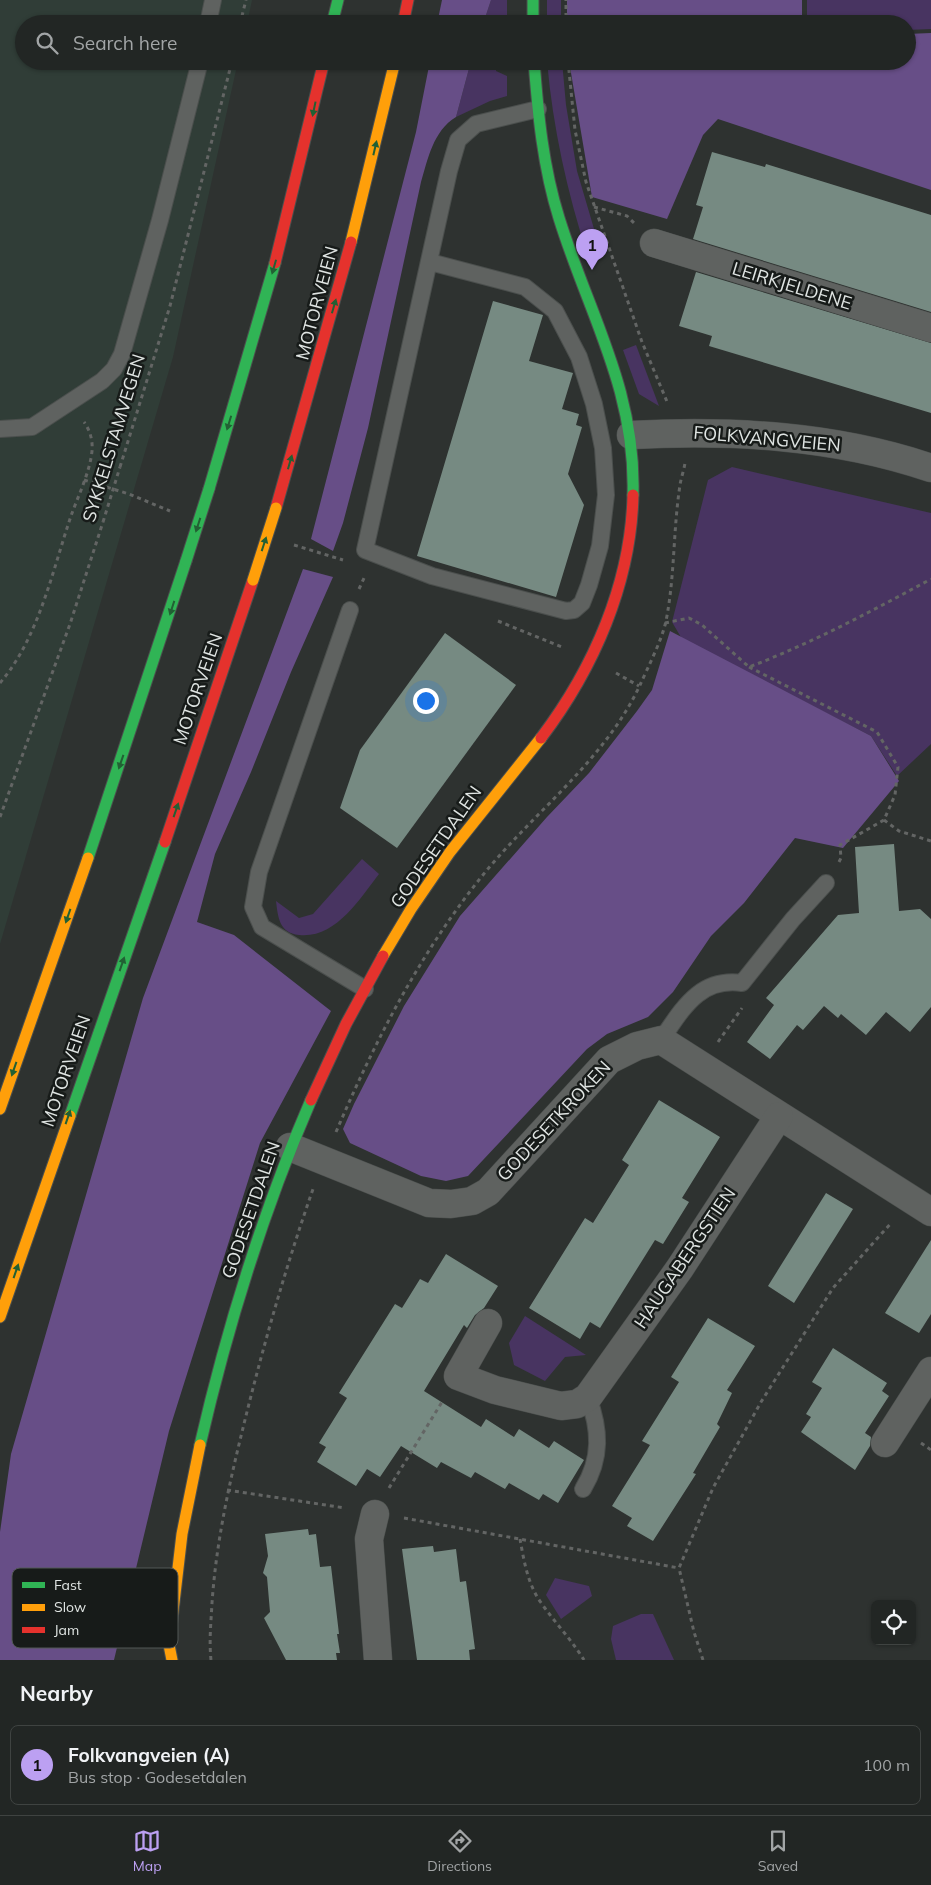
<!DOCTYPE html>
<meta charset="utf-8">
<style>
:root{--surface:#222624;--page:#2a2e2c;--text:#f1f3f6;--muted:#a2a5a6;--line:#3f4341;--accent:#bca0f2}
body{margin:0;font-family:Mulish,sans-serif;background:var(--page);color:var(--text)}
.controls{position:absolute;right:15px;bottom:15px;display:grid;overflow:hidden;border-radius:8px;box-shadow:0 1px 4px #0004}
.controls button{width:45px;height:45px;display:grid;place-items:center;padding:0;border:0;border-bottom:1px solid var(--line);background:var(--surface);color:var(--text);font:25px sans-serif}
.you{position:absolute;left:425px;top:700px;width:18px;height:18px;margin:-12px;border:4px solid #fff;border-radius:50%;background:#1a73e8;box-shadow:0 0 0 8px #1a73e833}
.badge{display:grid;place-items:center;width:32px;height:32px;border-radius:50%;background:var(--accent);color:#111;font-size:16px;font-weight:700}
.pin{position:absolute;translate:-50% -41px;filter:drop-shadow(0 1px 2px #0008)}
.pin::after{content:'';position:absolute;top:26px;width:18px;height:15px;background:inherit;clip-path:polygon(0 0,100% 0,50% 100%)}
.list{margin:0;padding:0;list-style:none}
h2{display:flex;justify-content:space-between;align-items:center;height:65px;margin:0;padding:0 20px;font-size:21px}
h2 small{font-size:16px;font-weight:400;color:var(--muted)}
.list li{display:grid;grid-template-columns:32px 1fr auto;gap:15px;align-items:center;box-sizing:border-box;height:80px;margin:0 10px 10px;padding:0 10px;border:1px solid var(--line);border-radius:8px}
.list b{display:block;font-size:19px;white-space:nowrap}
.list p{margin:0;font-size:16px;white-space:nowrap;color:var(--muted)}
.list em{font-size:16px;font-style:normal;color:var(--muted)}
.icon{flex:none;width:28px;height:28px;fill:none;stroke:currentColor;stroke-width:2;stroke-linecap:round;stroke-linejoin:round}
.map{position:relative;flex:none;width:931px;height:1660px;overflow:hidden}
.search{position:absolute;background:var(--surface);box-shadow:0 1px 4px #0004;left:15px;right:15px;top:15px;height:55px;display:flex;align-items:center;gap:12px;box-sizing:border-box;padding:0 18px;border-radius:28px;color:var(--muted);font-size:19px}
.sheet{height:155px;background:var(--surface)}
nav{display:flex;justify-content:space-around;align-items:center;box-sizing:border-box;height:70px;border-top:1px solid var(--line);background:var(--surface);font-size:14px;color:var(--muted)}
nav a{display:grid;justify-items:center;gap:2px}
nav .on{color:var(--accent)}
.map>svg:first-child{display:block}
.built{fill:#303d37}
.green{fill:#483461}
.forest{fill:#674e87}
.building{fill:#768a82}
.lines{fill:none;stroke-linecap:round;stroke-linejoin:round}
.lane-casing{stroke:#4b4f4d;stroke-width:18}
.street-casing{stroke:#4b4f4d;stroke-width:29}
.fast-casing{stroke:#4b4f4d;stroke-width:13}
.slow-casing{stroke:#4b4f4d;stroke-width:13}
.jam-casing{stroke:#4b4f4d;stroke-width:13}
.path{stroke:#636564;stroke-width:3;stroke-dasharray:4 4;stroke-linecap:butt}
.lane{stroke:#5f6260;stroke-width:16}
.street{stroke:#5f6260;stroke-width:28}
.fast{stroke:#30b455;stroke-width:11}
.slow{stroke:#ff9f0a;stroke-width:11}
.jam{stroke:#e5322d;stroke-width:11}
.fast-bridge-casing{stroke:#4b4f4d;stroke-width:13;stroke-linecap:butt}
.slow-bridge-casing{stroke:#4b4f4d;stroke-width:13;stroke-linecap:butt}
.path-bridge{stroke:#636564;stroke-width:3;stroke-dasharray:4 4;stroke-linecap:butt}
.fast-bridge{stroke:#30b455;stroke-width:11}
.slow-bridge{stroke:#ff9f0a;stroke-width:11}
.oneway{fill:#226034}
.labels{text-anchor:middle;stroke-width:5;stroke-linejoin:round;paint-order:stroke}
.street-label{font-size:18px;fill:#e0e5e3;stroke:#171b19}
.key{fill:#171b19;stroke:#535856;stroke-width:1}
.key-label{font-size:14px;fill:#e0e5e3}
</style>
<div class="map">
<svg width="931" height="1660" viewBox="0 0 931 1660">
<rect width="100%" height="100%" fill="#2e3230"/>
<!-- built -->
<polygon class="built" points="0,0 252,0 247,24 24,24 24,61 238,61 173,357 0,944"/>
<!-- green -->
<g class="green">
<polygon points="491,0 507,0 507,24 483,24"/>
<rect x="547" y="0" width="14" height="24"/>
<polygon points="807,0 931,0 931,29 907,30 907,24 807,24"/>
<polygon points="471,61 496,61 496,71 507,76 507,96 490,101 456,117"/>
<path d="M547,61H562L566,105L577,171L602,256L589,260C568,195 553,130 547,61Z"/>
<polygon points="636,345 659,406 639,394 623,350"/>
<polygon points="732,467 931,513 931,744 897,776 871,736 682,639 672,622 708,480"/>
<path d="M362,859L379,874C359,900 335,939 299,935C279,933 278,917 276,901L299,918L313,914Z"/>
<polygon points="525,1316 586,1355 565,1357 545,1381 514,1365 509,1343"/>
<polygon points="555,1578 589,1586 592,1596 561,1619 546,1595"/>
<polygon points="641,1614 653,1614 674,1660 616,1660 611,1639 613,1626"/>
</g>
<!-- forest -->
<g class="forest">
<polygon points="442,0 491,0 483,24 437,24"/>
<rect x="567" y="0" width="235" height="24"/>
<polygon points="931,33 931,190 718,119 703,135 667,219 592,197 569,61 907,61 907,34"/>
<path d="M430,61H471L456,117C433,131 428,159 421,182L368,428L343,523L333,551L311,539L416,132Z"/>
<polygon points="303,569 333,577 291,672 251,772 215,854 197,922 234,935 331,1011 260,1143 169,1431 114,1660 0,1660 0,1532 11,1454 143,998"/>
<polygon points="670,631 871,736 899,781 843,848 795,838 744,903 711,936 673,992 648,1017 607,1034 587,1049 468,1176 446,1181 421,1176 350,1143 343,1129 354,1104 404,1006 460,916 547,817 589,773 637,711 652,690"/>
</g>
<!-- building -->
<g class="building">
<polygon points="712,152 765,167 766,164 931,215 931,312 693,239 703,207 696,205"/>
<polygon points="696,272 931,343 931,413 709,346 712,336 679,326"/>
<polygon points="493,301 543,315 529,361 573,373 562,409 579,414 576,425 582,427 568,474 584,505 556,597 417,556"/>
<polygon points="445,633 516,685 397,848 340,808 360,750"/>
<polygon points="894,844 899,911 920,909 931,919 931,1007 910,1032 886,1012 866,1035 841,1014 838,1018 824,1006 803,1030 797,1025 770,1059 747,1042 774,1005 766,998 838,915 859,913 855,847"/>
<polygon points="659,1100 720,1137 682,1198 689,1202 663,1244 655,1240 600,1328 590,1322 580,1339 529,1308 585,1218 593,1223 629,1165 622,1160"/>
<polygon points="826,1193 853,1209 794,1303 768,1286"/>
<polygon points="931,1240 931,1314 919,1333 885,1313"/>
<polygon points="446,1254 498,1286 484,1308 475,1315 467,1328 464,1325 424,1391 481,1427 486,1419 514,1437 519,1429 549,1448 554,1441 584,1460 558,1503 543,1494 539,1500 509,1483 505,1489 475,1472 471,1478 441,1462 437,1468 401,1446 380,1477 367,1469 356,1486 317,1462 326,1447 319,1443 347,1398 339,1393 395,1304 402,1308 420,1279 428,1283"/>
<polygon points="708,1318 755,1346 727,1390 732,1393 717,1424 720,1427 693,1473 696,1474 653,1541 627,1526 632,1518 612,1506 650,1445 642,1441 679,1382 671,1377"/>
<polygon points="833,1348 887,1383 882,1391 889,1396 865,1433 871,1437 870,1446 855,1470 801,1432 811,1417 806,1414 822,1388 812,1382"/>
<polygon points="308,1529 309,1535 316,1534 320,1567 331,1566 339,1634 337,1634 340,1653 336,1653 337,1660 286,1660 264,1618 270,1612 267,1577 263,1573 268,1556 265,1534"/>
<polygon points="433,1546 434,1552 456,1549 460,1582 466,1581 475,1649 469,1650 470,1660 417,1660 402,1549"/>
</g>
<g class="lines">
<defs>
<g id="lane">
<polyline points="208,24 213,0"/>
<polyline points="430,262 525,287 555,311 579,357 594,404 603,448 606,495 600,546 589,585 582,603 574,610 566,611 432,576 365,550 449,171 458,140 476,124 538,109"/>
<polyline points="0,429 32,427 102,381 114,369 122,354 160,220 200,61"/>
<polyline points="350,610 259,872 253,907 262,927 365,989"/>
<path d="M661,1040C682,1010 699,977 742,983L793,919L826,883"/>
<path d="M583,1489C602,1458 600,1429 588,1397"/>
</g>
<g id="street">
<polyline points="654,243 931,328"/>
<path d="M631,435C732,430 834,435 931,468"/>
<polyline points="290,1147 429,1203 451,1204 472,1201 488,1192 609,1060 637,1046 661,1040 931,1212"/>
<polyline points="488,1323 458,1376 495,1390 561,1406 577,1404 588,1397 680,1268 779,1116"/>
<polyline points="885,1443 931,1371"/>
<polyline points="375,1514 369,1539 378,1660"/>
</g>
<g id="fast">
<polyline points="533,0 533,24"/>
<polyline points="332,24 338,0"/>
<path d="M534,61C538,114 543,167 559,218C589,315 636,389 633,495"/>
<polyline points="209,489 275,263"/>
<polyline points="88,858 186,561"/>
<polyline points="70,1116 165,842"/>
<path d="M200,1445C227,1328 263,1211 311,1100"/>
</g>
<g id="slow">
<polyline points="351,242 395,61"/>
<polyline points="383,956 411,909 450,852 541,738"/>
<polyline points="0,1109 88,858"/>
<polyline points="0,1317 70,1116"/>
<polyline points="172,1660 169,1645 182,1534 200,1445"/>
</g>
<g id="jam">
<polyline points="403,24 408,0"/>
<polyline points="275,263 324,61"/>
<polyline points="276,508 351,242"/>
<path d="M541,738C594,668 631,583 633,495"/>
<polyline points="165,842 253,580"/>
<polyline points="311,1100 346,1024 383,956"/>
</g>
</defs>
<!-- lane casing -->
<use href="#lane" class="lane-casing"/>
<!-- street casing -->
<use href="#street" class="street-casing"/>
<!-- fast casing -->
<use href="#fast" class="fast-casing"/>
<!-- slow casing -->
<use href="#slow" class="slow-casing"/>
<!-- jam casing -->
<use href="#jam" class="jam-casing"/>
<!-- path -->
<g class="path">
<polyline points="566,17 566,0"/>
<polyline points="240,24 246,0"/>
<polyline points="568,61 575,130 586,182 642,342 668,404"/>
<polyline points="594,207 627,216 634,223"/>
<polyline points="120,467 170,306 232,61"/>
<polyline points="84,480 129,494 170,511"/>
<polyline points="294,545 343,560"/>
<polyline points="359,589 365,576"/>
<polyline points="498,621 562,647"/>
<path d="M665,623L689,618L702,625L749,667C812,643 872,611 931,579"/>
<polyline points="749,667 877,732 898,767 895,795 884,820 840,845 841,858 838,864"/>
<polyline points="616,673 639,686"/>
<path d="M0,683C39,637 52,572 71,516C78,496 90,472 92,451C93,441 90,430 84,422"/>
<polyline points="0,817 70,624 103,522"/>
<polyline points="884,820 899,831 931,841"/>
<polyline points="718,1042 742,1008"/>
<path d="M336,1132C376,1039 422,949 487,870C537,810 606,758 640,685C648,667 662,640 666,621C675,576 673,530 680,485C681,478 684,470 685,463"/>
<polyline points="921,1443 931,1450"/>
<polyline points="389,1488 442,1402"/>
<polyline points="227,1490 345,1508"/>
<polyline points="404,1518 679,1568"/>
<path d="M520,1539C524,1561 528,1586 542,1604C556,1624 571,1639 584,1660"/>
<path d="M211,1660C209,1641 211,1622 212,1603C216,1545 228,1489 242,1432C262,1350 285,1269 313,1189"/>
<polyline points="703,1660 694,1632 679,1568 713,1488 761,1402 833,1288 892,1222"/>
</g>
<!-- lane -->
<use href="#lane" class="lane"/>
<!-- street -->
<use href="#street" class="street"/>
<!-- fast -->
<use href="#fast" class="fast"/>
<!-- slow -->
<use href="#slow" class="slow"/>
<!-- jam -->
<use href="#jam" class="jam"/>
<defs>
<polyline id="fast-bridge" points="186,561 209,489"/>
<polyline id="slow-bridge" points="253,580 276,508"/>
</defs>
<!-- fast-bridge casing -->
<use href="#fast-bridge" class="fast-bridge-casing"/>
<!-- slow-bridge casing -->
<use href="#slow-bridge" class="slow-bridge-casing"/>
<!-- path-bridge -->
<polyline class="path-bridge" points="103,522 120,467"/>
<!-- fast-bridge -->
<use href="#fast-bridge" class="fast-bridge"/>
<!-- slow-bridge -->
<use href="#slow-bridge" class="slow-bridge"/>
</g>
<!-- one-way arrows -->
<defs><path id="oneway-solid" d="M-6-.8H1V-3.2L6.5 0L1 3.2V.8H-6Z" transform="scale(1.25)"/></defs>
<g class="oneway">
<use href="#oneway-solid" transform="translate(314 109) rotate(102)"/>
<use href="#oneway-solid" transform="translate(375 148) rotate(-77)"/>
<use href="#oneway-solid" transform="translate(274 267) rotate(106)"/>
<use href="#oneway-solid" transform="translate(334 306) rotate(-74)"/>
<use href="#oneway-solid" transform="translate(229 423) rotate(107)"/>
<use href="#oneway-solid" transform="translate(290 462) rotate(-74)"/>
<use href="#oneway-solid" transform="translate(198 525) rotate(108)"/>
<use href="#oneway-solid" transform="translate(264 544) rotate(-72)"/>
<use href="#oneway-solid" transform="translate(172 608) rotate(108)"/>
<use href="#oneway-solid" transform="translate(121 762) rotate(109)"/>
<use href="#oneway-solid" transform="translate(176 810) rotate(-71)"/>
<use href="#oneway-solid" transform="translate(68 916) rotate(109)"/>
<use href="#oneway-solid" transform="translate(122 964) rotate(-71)"/>
<use href="#oneway-solid" transform="translate(14 1069) rotate(109)"/>
<use href="#oneway-solid" transform="translate(68 1117) rotate(-71)"/>
<use href="#oneway-solid" transform="translate(16 1271) rotate(-71)"/>
</g>
<g class="labels">
<!-- street labels -->
<g class="street-label">
<text transform="translate(792 286) rotate(17)" y="6">LEIRKJELDENE</text>
<text transform="translate(317 303) rotate(-75)" y="6">MOTORVEIEN</text>
<text transform="translate(114 438) rotate(-73)" y="6">SYKKELSTAMVEGEN</text>
<text transform="translate(767 439) rotate(5)" y="6">FOLKVANGVEIEN</text>
<text transform="translate(198 689) rotate(-71)" y="6">MOTORVEIEN</text>
<text transform="translate(436 847) rotate(-55)" y="6">GODESETDALEN</text>
<text transform="translate(66 1071) rotate(-71)" y="6">MOTORVEIEN</text>
<text transform="translate(554 1121) rotate(-47)" y="6">GODESETKROKEN</text>
<text transform="translate(251 1210) rotate(-71)" y="6">GODESETDALEN</text>
<text transform="translate(685 1258) rotate(-56)" y="6">HAUGABERGSTIEN</text>
</g>
</g>
<!-- legend -->
<rect x="12" y="1568" width="166" height="80" rx="8" class="key"/>
<rect x="22" y="1582" width="23" height="6" fill="#30b455"/>
<rect x="22" y="1604" width="23" height="7" fill="#ff9f0a"/>
<rect x="22" y="1627" width="23" height="6" fill="#e5322d"/>
<g class="key-label">
<text x="54" y="1590">Fast</text>
<text x="54" y="1612">Slow</text>
<text x="54" y="1635">Jam</text>
</g>
</svg>
<div class="controls">
<button><svg class="icon" aria-label="locate" viewBox="0 0 24 24"><circle cx="12" cy="12" r="6"/><path d="M12 2v4M12 18v4M2 12h4M18 12h4"/></svg></button>
</div>
<div class="you"></div>
<div class="pin badge" style="left:592px;top:270px">1</div>
<div class="search"><svg class="icon" aria-label="search" viewBox="0 0 24 24"><circle cx="10" cy="10" r="6"/><path d="M15 15l6 6"/></svg>Search here</div>
</div>
<section class="sheet">
<h2>Nearby<small></small></h2>
<ul class="list">
<li><span class="badge">1</span><div><b>Folkvangveien (A)</b><p>Bus stop · Godesetdalen</p></div><em>100 m</em></li>
</ul>
</section>
<nav>
<a class="on"><svg class="icon" aria-label="map" viewBox="0 0 24 24"><path d="M3 6l6-2 6 2 6-2v14l-6 2-6-2-6 2zM9 4v14M15 6v14"/></svg>Map</a>
<a><svg class="icon" aria-label="directions" viewBox="0 0 24 24"><path d="M12 3l9 9-9 9-9-9zM9 14v-3h6M13 9l2 2-2 2"/></svg>Directions</a>
<a><svg class="icon" aria-label="saved" viewBox="0 0 24 24"><path d="M7 4h10v16l-5-4-5 4z"/></svg>Saved</a>
</nav>
